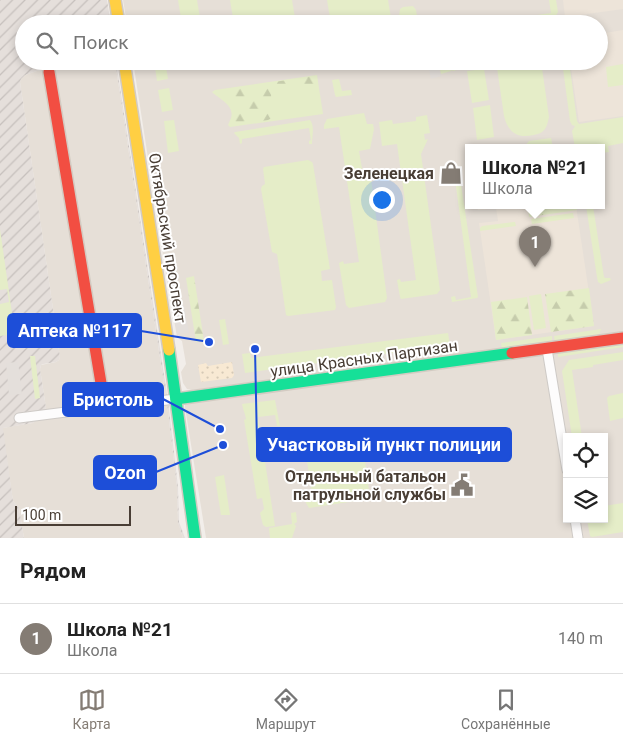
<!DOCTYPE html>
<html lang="ru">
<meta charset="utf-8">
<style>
:root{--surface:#fff;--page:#f6f6f6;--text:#222;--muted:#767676;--line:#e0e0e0;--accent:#847c74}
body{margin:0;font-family:Roboto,sans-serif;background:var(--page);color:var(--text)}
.controls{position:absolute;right:15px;bottom:15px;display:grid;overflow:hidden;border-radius:0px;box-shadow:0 2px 8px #0003}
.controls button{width:45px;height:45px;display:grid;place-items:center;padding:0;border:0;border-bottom:1px solid var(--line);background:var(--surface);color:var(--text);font:25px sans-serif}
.scale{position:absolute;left:15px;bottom:12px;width:116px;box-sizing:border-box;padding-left:5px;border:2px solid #493e35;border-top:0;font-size:14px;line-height:18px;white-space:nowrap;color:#493e35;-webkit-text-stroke:4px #fff;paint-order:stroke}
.you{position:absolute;left:381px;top:199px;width:18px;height:18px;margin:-12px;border:4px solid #fff;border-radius:50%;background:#1a73e8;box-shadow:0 0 0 8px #1a73e833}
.badge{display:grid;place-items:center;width:32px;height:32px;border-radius:50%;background:var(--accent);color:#fff;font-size:16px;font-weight:700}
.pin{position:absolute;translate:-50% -41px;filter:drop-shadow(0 1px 2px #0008)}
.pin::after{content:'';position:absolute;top:26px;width:18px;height:15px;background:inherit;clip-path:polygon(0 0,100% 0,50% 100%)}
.popup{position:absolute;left:465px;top:144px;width:140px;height:65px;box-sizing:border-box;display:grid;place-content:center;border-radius:0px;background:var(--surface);filter:drop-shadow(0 1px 4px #0005);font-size:16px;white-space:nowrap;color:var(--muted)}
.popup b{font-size:19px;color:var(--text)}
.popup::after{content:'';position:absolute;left:50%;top:100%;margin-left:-10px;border:10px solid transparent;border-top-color:var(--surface)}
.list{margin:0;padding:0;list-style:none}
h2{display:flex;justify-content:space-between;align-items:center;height:65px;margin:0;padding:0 20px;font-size:21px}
h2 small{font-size:16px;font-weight:400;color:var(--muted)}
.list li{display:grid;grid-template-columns:32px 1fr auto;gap:15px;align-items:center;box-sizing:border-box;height:70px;padding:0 20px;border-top:1px solid var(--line)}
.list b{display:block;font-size:19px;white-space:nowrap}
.list p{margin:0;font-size:16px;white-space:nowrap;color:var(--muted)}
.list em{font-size:16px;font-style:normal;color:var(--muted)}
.icon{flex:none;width:28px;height:28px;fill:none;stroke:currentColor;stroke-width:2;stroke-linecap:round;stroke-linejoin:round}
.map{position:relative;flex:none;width:623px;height:538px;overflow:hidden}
.search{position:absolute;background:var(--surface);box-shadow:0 2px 8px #0003;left:15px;right:15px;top:15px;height:55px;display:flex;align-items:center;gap:12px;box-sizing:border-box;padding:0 18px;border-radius:28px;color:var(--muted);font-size:19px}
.sheet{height:135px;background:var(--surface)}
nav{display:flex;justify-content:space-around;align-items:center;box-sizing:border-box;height:70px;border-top:1px solid var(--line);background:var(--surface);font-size:14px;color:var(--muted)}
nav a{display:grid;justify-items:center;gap:2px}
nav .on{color:var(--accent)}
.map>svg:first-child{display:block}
.residential{fill:#e6dfd7;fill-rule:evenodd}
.industrial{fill:url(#industrial-furrows)}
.education{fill:#ede4d9}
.green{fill:#e5edc8}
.forest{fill:url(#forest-firs)}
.sand{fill:url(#sand-dots)}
.parking{fill:#e4dfdb}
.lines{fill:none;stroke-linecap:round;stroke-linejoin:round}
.street-casing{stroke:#cecac6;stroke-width:11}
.fast-casing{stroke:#d3cbc2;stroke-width:14}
.slow-casing{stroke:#d3cbc2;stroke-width:14}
.jam-casing{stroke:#d3cbc2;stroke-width:14}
.street{stroke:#fdfcfc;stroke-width:9}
.fast{stroke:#16e098;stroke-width:11}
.slow{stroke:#ffcf43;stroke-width:11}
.jam{stroke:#f24e42;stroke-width:11}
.labels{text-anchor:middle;stroke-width:4;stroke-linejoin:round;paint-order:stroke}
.poi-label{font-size:16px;font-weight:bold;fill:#493e35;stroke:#fff;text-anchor:end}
.street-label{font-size:16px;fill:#493e35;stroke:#fff}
.leader{fill:none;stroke:#1d4ed8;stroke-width:2}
.callout-dot{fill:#1d4ed8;stroke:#fff;stroke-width:2}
.callout{fill:#1d4ed8;stroke:#1d4ed8;stroke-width:2}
.callout-label{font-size:18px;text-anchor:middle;font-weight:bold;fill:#fff}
</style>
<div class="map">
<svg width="623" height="538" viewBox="0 0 623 538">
<defs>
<pattern id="industrial-furrows" width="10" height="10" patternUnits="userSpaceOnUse" patternTransform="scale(1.25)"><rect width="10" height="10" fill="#e5dfdb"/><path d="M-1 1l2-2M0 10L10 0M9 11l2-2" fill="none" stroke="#c6c0bd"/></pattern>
<pattern id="forest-firs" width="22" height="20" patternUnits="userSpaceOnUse" patternTransform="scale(1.25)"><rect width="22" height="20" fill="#e5edc8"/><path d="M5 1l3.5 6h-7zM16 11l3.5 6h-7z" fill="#c6ccac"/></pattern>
<pattern id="sand-dots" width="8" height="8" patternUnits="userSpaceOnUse" patternTransform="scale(1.25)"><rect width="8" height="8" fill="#f8e9d3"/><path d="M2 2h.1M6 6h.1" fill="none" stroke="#d6c9b6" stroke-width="1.8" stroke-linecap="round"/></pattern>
</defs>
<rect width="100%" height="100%" fill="#f2eeea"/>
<!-- residential -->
<g class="residential">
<path d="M123,0H623V333L192,390L187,389L183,383L181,372L186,364L182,341L177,337L164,261L133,61H599V24H127ZM469,148H601V206H469Z"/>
<polygon points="97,61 115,61 167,404 177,487 178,522 183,538 24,538 19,508 13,501 2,428 33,423 46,408 40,369 41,365 56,362 59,360 60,357 20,82 21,79 25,75 37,71"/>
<polygon points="623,343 623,538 582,538 579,519 604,519 604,437 567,437 567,452 551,354"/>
<polygon points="544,355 545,357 567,488 567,519 572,519 575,538 206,538 185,407 185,404"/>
</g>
<!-- industrial -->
<g class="industrial">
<polygon points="0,0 107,0 111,24 24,24 24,61 97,61 37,71 25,75 21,79 20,82 60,357 59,360 56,362 43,364 41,365 40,369 46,408 45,411 41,418 33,423 3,428 13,501 19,508 24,538 0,538"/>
<polygon points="115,61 116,61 168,401 178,487 179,522 185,538 183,538 178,523 177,487 167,404"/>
</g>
<!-- education -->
<g class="education">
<polygon points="563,0 623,0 623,9 565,17"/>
<polygon points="623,30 623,116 579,122 570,61 599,61 599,34"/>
<polygon points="477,206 576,206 594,326 496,340 479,223 498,221 496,208 478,210"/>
</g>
<!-- green -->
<g class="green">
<polygon points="178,0 197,0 201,24 182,24"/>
<polygon points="230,0 292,0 296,24 234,24"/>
<polygon points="327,0 388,0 392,24 331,24"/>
<polygon points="549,0 556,0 558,12 554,19 520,24 476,24 551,13"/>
<polygon points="413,6 416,10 417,16 409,17 410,24 400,24 399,16 400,9 403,7"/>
<polygon points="154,61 165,61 168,79 157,81"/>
<polygon points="438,61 456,61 457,70 453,71 451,70 451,71 441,74"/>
<path d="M496,61H541L549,117C548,121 547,126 545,129C542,133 538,134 534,135C517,139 508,132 504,116Z"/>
<polygon points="562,61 569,61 577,121 579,124 623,117 623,143 608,146 609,152 601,153 601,148 575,148 572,131 575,126 572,125 570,121"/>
<polygon points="623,64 623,85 608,87 606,67"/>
<polygon points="484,69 489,100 472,103 467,71"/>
<path d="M317,75L323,114L230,127L228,125C229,123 230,120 231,118C235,105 219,99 212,92L215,90Z"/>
<polygon points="339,79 342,91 351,90 352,95 336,97 335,95 332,80"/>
<polygon points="169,88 173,110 162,112 158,90"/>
<polygon points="490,105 494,137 477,140 473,108"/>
<polygon points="364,113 367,124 373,124 374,129 370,149 359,151 364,180 371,179 387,298 385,302 349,308 346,305 339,263 343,261 344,264 359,262 339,127 324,129 324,125 327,119"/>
<polygon points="427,115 430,133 424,134 425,140 428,139 421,154 440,290 437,294 401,299 400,297 397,280 400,279 401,282 416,280 397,144 382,146 379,122 392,120 393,124 416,121 416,117"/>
<polygon points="174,120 179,151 168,153 164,121"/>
<path d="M310,120C315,126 312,136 312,144H309V141L311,140L309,128L242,139V143L240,144L239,138L234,133L235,132Z"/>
<polygon points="551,138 553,148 523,148 529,141"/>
<polygon points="308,160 312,162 313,164 330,269 321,271 322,281 332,280 336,307 335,310 288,316 286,315 277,254 272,252 261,189 262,186 265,184 263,169 264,167"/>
<polygon points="459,171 478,297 477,298 452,302 451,297 455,296 456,300 471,297 454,172"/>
<polygon points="586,206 593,206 604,277 605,278 610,278 611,280 601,284 598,282 597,277"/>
<polygon points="573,213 574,218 532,224 531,219"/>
<polygon points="514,222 515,222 516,226 480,231 480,228 482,226"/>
<polygon points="0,229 15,334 0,336 0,304 9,302 7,289 0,290"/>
<polygon points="541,294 546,328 534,330 529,296"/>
<polygon points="225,319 229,344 223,345 219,320"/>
<polygon points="601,329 599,335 555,341 554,336"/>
<polygon points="448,333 450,345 245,373 242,354 250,353 251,358"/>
<polygon points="552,336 552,342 502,349 501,343"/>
<polygon points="623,344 623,347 558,357 558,353"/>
<polygon points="623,352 623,360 593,365 593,367 572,370 582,437 572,437 562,371 569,360"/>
<polygon points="30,356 35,356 40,398 35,399"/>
<polygon points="623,393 623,418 610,421 607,398 609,396"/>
<path d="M275,400L280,426H277L275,415L258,417L275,526L266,527L263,525L260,513L264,509L262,498L257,499L244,420L246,419C245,413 243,410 242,404Z"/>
<polygon points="347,434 350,435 353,451 364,453 370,498 369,499 309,508 306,503 304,495 312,494 307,461 298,455 296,449 305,440"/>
<polygon points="224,475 230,515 221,515 215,477"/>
<polygon points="623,503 623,532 592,537 590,536 587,519 604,519 604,506"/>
<polygon points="296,512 297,522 294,524 296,526 292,538 270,538 269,528 292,524 291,513"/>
</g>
<!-- forest -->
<g class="forest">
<path d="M314,76L317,78L318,84C314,85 311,87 306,87C299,88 276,86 272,91C269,95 275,111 272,118L268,120L233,125L232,123L234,114V106L219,92V91L221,90Z"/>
<polygon points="528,206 576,206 577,210 529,217"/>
<polygon points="194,276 204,341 196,342 186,278"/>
<polygon points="589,288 594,326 551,332 545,294"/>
<polygon points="527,297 532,335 496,340 491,302"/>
</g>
<!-- sand -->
<polygon class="sand" points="232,362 234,375 232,378 201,382 198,365 206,363 208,366"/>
<!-- parking -->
<g class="parking">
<polygon points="427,61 437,61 441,76 431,79"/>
<polygon points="184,305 189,333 177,334 173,307"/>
<polygon points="18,362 22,394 9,395 6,363"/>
</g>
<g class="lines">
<defs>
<g id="street">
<polyline points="547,349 567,470"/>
<polyline points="19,418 105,407 176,399"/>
<polyline points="575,519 578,538"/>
</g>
<g id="fast">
<polyline points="169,350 195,538"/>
<polyline points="176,399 512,353"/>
</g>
<g id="slow">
<polyline points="115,0 119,24"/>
<polyline points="124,61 169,350"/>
</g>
<g id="jam">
<polyline points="49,72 105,407"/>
<polyline points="512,353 623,338"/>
</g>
</defs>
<!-- street casing -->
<use href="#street" class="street-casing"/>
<!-- fast casing -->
<use href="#fast" class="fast-casing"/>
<!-- slow casing -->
<use href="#slow" class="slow-casing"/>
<!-- jam casing -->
<use href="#jam" class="jam-casing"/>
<!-- street -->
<use href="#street" class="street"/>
<!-- fast -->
<use href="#fast" class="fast"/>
<!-- slow -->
<use href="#slow" class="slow"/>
<!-- jam -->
<use href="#jam" class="jam"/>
</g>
<!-- icons -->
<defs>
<symbol id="shop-bare" viewBox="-9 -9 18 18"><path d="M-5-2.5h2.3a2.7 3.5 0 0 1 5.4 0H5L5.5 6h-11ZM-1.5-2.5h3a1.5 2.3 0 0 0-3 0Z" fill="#847c74" stroke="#fff" stroke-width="2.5" paint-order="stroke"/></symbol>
<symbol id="civic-bare" viewBox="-9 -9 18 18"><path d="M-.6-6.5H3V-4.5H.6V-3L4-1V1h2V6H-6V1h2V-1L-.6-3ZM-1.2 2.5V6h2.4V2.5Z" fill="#847c74" stroke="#fff" stroke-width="2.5" paint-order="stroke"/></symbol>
</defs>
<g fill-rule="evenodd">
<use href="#shop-bare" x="435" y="157" width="32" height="32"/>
<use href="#civic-bare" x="446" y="469" width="32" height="32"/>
</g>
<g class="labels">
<!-- poi labels -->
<g class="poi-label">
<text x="434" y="179">Зеленецкая</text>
<text x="446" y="482">Отдельный батальон<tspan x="446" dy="18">патрульной службы</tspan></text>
</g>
<!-- street labels -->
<g class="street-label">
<text transform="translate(168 238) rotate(81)" y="6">Октябрьский проспект</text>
<text transform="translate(364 358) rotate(-8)" y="6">улица Красных Партизан</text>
</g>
</g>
<!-- callouts -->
<path class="leader" d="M209 342L141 331M220 429L163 399M255 349L257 444M223 445L156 472"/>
<g class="callout-dot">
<circle cx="209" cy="342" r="5"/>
<circle cx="220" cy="429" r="5"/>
<circle cx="255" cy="349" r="5"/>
<circle cx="223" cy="445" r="5"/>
</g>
<g class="callout">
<rect x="8" y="314" width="133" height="33" rx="5"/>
<rect x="63" y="383" width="100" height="33" rx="5"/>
<rect x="257" y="428" width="254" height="33" rx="5"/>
<rect x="94" y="456" width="62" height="33" rx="5"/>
</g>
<g class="callout-label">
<text x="75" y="337">Аптека №117</text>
<text x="113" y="406">Бристоль</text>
<text x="384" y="451">Участковый пункт полиции</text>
<text x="125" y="479">Ozon</text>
</g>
</svg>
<div class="controls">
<button><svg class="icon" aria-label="locate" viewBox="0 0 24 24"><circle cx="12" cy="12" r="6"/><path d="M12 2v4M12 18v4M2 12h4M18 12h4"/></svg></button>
<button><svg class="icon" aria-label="layers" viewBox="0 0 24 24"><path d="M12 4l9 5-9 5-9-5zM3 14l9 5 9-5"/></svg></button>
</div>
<div class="scale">100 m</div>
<div class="you"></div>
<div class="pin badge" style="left:535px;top:267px">1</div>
<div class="popup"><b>Школа №21</b>Школа</div>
<div class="search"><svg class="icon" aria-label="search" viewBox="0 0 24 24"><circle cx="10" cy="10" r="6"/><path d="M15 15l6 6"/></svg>Поиск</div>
</div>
<section class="sheet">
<h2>Рядом<small></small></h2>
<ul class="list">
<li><span class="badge">1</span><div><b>Школа №21</b><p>Школа</p></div><em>140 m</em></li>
</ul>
</section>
<nav>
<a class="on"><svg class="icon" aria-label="map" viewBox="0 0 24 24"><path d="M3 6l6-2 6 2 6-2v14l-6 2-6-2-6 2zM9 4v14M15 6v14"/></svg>Карта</a>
<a><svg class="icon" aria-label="directions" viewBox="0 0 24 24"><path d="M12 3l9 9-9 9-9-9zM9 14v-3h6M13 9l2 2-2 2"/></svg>Маршрут</a>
<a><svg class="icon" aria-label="saved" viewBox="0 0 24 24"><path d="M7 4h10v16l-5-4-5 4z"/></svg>Сохранённые</a>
</nav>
